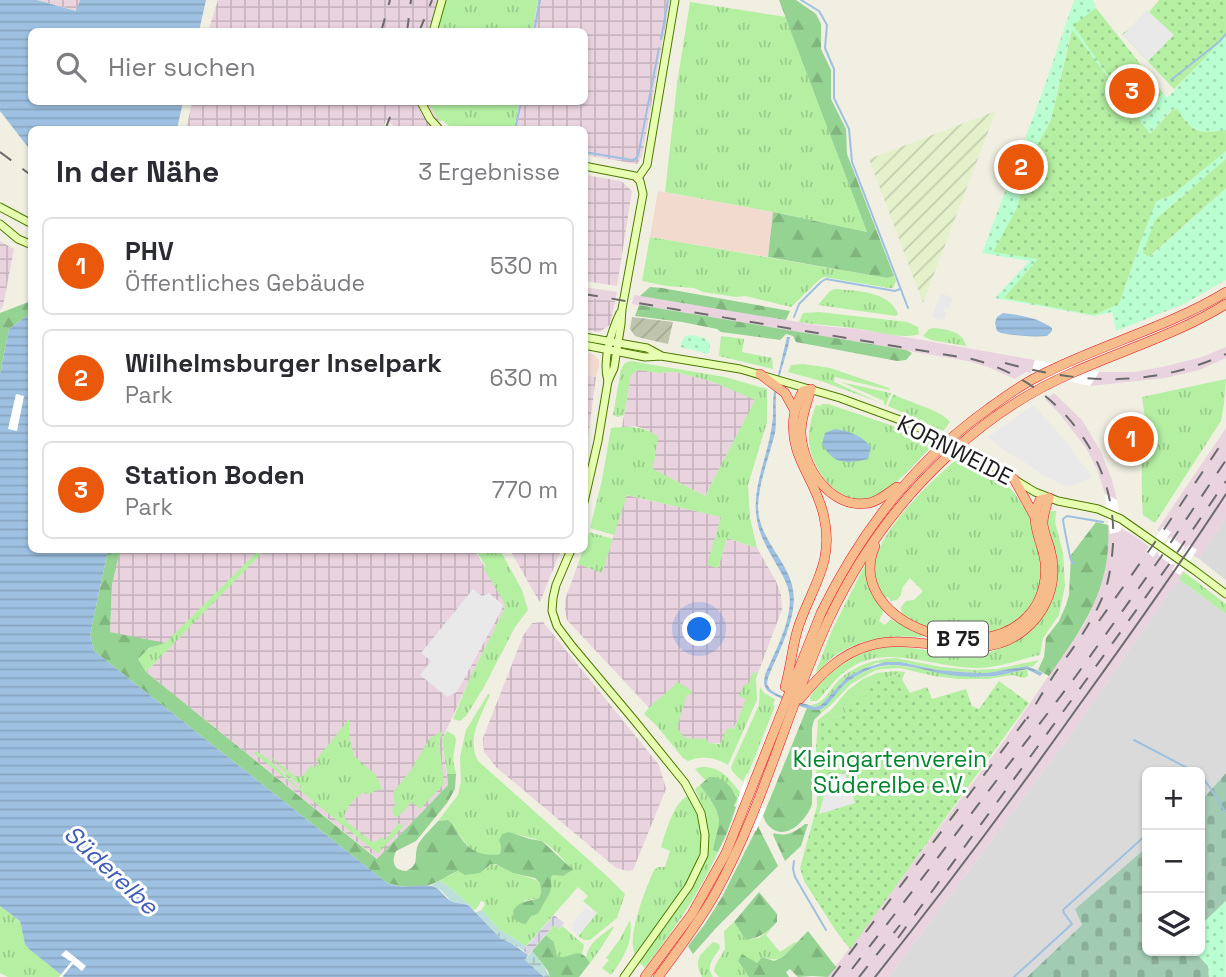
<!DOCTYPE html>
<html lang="de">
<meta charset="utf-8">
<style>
:root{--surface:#fff;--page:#f2f2f3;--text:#2b2b33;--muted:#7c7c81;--line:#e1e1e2;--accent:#ea580c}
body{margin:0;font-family:"Space Grotesk",sans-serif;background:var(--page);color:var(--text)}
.controls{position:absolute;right:21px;bottom:21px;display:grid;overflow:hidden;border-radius:10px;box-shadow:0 2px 5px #0004}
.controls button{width:63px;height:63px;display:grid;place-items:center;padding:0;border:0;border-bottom:2px solid var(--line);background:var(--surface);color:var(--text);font:35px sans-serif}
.you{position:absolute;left:700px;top:630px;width:24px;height:24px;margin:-18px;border:5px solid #fff;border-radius:50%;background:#1a73e8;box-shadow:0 0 0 10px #1a73e833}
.badge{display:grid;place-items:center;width:46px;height:46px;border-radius:50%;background:var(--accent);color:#fff;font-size:23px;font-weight:700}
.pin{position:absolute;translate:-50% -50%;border:4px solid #fff;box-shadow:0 2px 7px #0006}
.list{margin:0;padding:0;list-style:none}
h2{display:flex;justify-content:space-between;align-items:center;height:91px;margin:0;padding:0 28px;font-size:30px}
h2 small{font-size:23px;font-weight:400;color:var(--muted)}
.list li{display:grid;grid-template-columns:46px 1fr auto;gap:21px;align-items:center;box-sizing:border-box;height:98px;margin:0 14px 14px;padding:0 14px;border:2px solid var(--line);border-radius:10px}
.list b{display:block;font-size:26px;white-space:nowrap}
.list p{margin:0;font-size:23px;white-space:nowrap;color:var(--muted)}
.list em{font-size:23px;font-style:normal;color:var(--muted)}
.icon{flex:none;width:38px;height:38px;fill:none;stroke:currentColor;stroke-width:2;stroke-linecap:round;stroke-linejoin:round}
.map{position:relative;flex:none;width:1226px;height:977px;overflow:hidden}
.search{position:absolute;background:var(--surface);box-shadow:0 2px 5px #0004;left:28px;top:28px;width:560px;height:77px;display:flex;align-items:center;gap:18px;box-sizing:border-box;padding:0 24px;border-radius:10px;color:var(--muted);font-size:26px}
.panel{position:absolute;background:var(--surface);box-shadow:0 2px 5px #0004;left:28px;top:126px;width:560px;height:427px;border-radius:10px}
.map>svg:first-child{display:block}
.residential{fill:#dbdada}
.commercial{fill:#f2dacf}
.industrial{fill:url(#industrial-grid)}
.railway{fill:#e9d3df}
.construction{fill:url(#construction-furrows)}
.farmland{fill:url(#farmland-furrows)}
.grass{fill:url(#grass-tufts)}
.forest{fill:url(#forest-firs)}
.wetland{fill:url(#wetland-marsh)}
.cemetery{fill:url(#cemetery-stones)}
.park{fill:url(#park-dots)}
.garden{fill:url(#garden-dots)}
.parking{fill:#e9e9e9}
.plaza{fill:url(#plaza-grid)}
.water{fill:url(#water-rules)}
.pier{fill:#fff}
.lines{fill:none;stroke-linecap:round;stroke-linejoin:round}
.stream{stroke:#9ec1e2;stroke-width:2}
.secondary-casing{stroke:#4c7900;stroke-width:9}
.trunk-casing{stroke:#ea1224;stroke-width:10}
.secondary{stroke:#e7ffb1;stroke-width:7}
.trunk{stroke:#f7bc8c;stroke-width:9}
.tram{stroke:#6b6b6b;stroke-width:2}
.rail{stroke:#6b6b6b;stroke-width:2;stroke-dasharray:14 14;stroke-linecap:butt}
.secondary-bridge-casing{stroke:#4c7900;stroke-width:9;stroke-linecap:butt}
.secondary-bridge{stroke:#e7ffb1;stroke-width:7}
.labels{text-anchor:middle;stroke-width:6;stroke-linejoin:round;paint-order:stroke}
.shield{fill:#fff;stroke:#616161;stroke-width:2}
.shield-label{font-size:21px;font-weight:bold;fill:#1d1d1d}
.street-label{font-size:23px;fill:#1d1d1d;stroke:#fff}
.park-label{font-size:23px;fill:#01862e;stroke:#fff}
.water-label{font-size:24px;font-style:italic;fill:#405db6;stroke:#fff}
</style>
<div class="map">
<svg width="1226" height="977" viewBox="0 0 1226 977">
<defs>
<pattern id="industrial-grid" width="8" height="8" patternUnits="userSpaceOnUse" patternTransform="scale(1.75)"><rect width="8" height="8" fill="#e9d3df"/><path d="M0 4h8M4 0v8" fill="none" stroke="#c7b5bf"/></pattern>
<pattern id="construction-furrows" width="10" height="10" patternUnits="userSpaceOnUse" patternTransform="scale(1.75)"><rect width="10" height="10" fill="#bfc5ad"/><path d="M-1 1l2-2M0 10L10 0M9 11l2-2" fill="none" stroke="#a4a994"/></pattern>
<pattern id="farmland-furrows" width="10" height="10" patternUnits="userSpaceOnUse" patternTransform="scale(1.75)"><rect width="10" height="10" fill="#e4f1cb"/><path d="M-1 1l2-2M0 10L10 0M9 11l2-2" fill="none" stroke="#c3ceae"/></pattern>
<pattern id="grass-tufts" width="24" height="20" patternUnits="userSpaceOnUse" patternTransform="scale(1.75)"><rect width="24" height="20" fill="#b4efa2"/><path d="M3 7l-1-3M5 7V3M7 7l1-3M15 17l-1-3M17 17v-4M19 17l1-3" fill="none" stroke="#9acc8b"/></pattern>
<pattern id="forest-firs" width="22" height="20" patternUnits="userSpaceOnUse" patternTransform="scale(1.75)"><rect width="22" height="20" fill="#95d392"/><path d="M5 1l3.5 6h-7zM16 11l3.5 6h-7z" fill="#80b57d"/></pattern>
<pattern id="wetland-marsh" width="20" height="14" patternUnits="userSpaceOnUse" patternTransform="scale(1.75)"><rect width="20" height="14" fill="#bddfd9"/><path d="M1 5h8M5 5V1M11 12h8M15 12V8" fill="none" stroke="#a2bfba"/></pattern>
<pattern id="cemetery-stones" width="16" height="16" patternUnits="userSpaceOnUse" patternTransform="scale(1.75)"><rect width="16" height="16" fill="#a1cbb2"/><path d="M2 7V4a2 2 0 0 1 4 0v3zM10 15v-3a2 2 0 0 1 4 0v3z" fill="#8aae99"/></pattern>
<pattern id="park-dots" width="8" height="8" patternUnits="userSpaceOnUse" patternTransform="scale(1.75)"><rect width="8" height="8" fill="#baffd1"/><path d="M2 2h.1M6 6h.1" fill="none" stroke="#9fdab3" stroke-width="1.8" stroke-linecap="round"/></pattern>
<pattern id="garden-dots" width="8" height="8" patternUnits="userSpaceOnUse" patternTransform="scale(1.75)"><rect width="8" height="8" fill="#b4efa2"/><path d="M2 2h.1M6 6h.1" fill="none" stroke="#9acc8b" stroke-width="1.8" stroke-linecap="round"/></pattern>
<pattern id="plaza-grid" width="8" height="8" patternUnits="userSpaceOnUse" patternTransform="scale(1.75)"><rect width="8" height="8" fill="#dad6e5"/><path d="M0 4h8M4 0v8" fill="none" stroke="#bbb7c4"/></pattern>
<pattern id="water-rules" width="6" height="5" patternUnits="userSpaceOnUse" patternTransform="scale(1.75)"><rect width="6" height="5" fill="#9ec1e2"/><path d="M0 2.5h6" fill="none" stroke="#88a5c1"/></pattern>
</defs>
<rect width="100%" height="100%" fill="#f0efe2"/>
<!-- residential -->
<g class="residential">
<polygon points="1226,517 1226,580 1199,559"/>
<polygon points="1179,579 1226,614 1226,773 1200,802 1200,772 1147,772 1147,847 1075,909 1082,925 1027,977 889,977 1067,740"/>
</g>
<!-- commercial -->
<g class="commercial">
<polygon points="658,191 773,212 768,257 650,237"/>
<polygon points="584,352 593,354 599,360 599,367 596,377 585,375"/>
</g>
<!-- industrial -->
<g class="industrial">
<polygon points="37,0 80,0 77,11"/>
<polygon points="218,0 446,0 437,31 208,32"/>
<polygon points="538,0 670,0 642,156 637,164 585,155 584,130 514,130 519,102 584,102 584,32 532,31"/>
<polygon points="192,102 428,102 440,122 433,130 399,129 386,120 382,130 186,130"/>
<polygon points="585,175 621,181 632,191 617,286 585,281"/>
<polygon points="0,241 14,249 3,306 0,310"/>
<polygon points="585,297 615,301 610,325 599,332 585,330"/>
<polygon points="639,370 659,373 675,372 711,381 756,399 705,496 652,469 649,430 635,426 622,427 631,374"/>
<polygon points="585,375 596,377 585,459 584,375"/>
<polygon points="626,495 722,517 708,565 718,568 727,538 757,548 776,581 781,595 782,609 778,620 755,681 727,743 682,743 567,620 565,610 565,600 578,564 602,572"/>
<polygon points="120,550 475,550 484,566 494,572 503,589 505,608 470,678 442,740 448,785 378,859 146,672 169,648 110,632 112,585"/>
<polygon points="510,550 561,550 540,602 536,596"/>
<polygon points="543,622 659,765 666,789 633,870 628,871 616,868 496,767 484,752 483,738 523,636 532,623"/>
</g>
<!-- railway -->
<g class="railway">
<polygon points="584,287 617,292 615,301 585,297"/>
<polygon points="634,295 823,326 859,329 1035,360 1031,373 1026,372 1015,379 988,367 968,361 632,304"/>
<polygon points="1226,347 1226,358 1199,370 1165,378 1090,386 1099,372 1134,372 1162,367 1202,357"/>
<polygon points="1054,393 1082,420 1100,450 1112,480 1117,500 1105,494 1097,469 1086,448 1059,413 1045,399"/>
<polygon points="1226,428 1226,517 1199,559 1157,530"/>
<polygon points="1108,525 1122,529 1136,537 1184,572 1067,740 889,977 828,977 1006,738 1085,623 1096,599 1104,575 1108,544"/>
</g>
<!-- construction -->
<polygon class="construction" points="632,317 673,322 668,344 641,338 635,336 630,329"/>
<!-- farmland -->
<polygon class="farmland" points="996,111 923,303 869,159"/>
<!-- grass -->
<g class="grass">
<polygon points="446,0 538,0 532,31 437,31"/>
<polygon points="690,2 786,17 867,232 773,212 665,192 677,84"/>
<polygon points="428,102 519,102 514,130 453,129 442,120 440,122"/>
<polygon points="650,237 887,278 894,276 896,281 893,288 889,288 824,277 820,279 791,307 745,296 736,297 703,292 694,288 667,286 642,281"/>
<path d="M835,289C856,291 890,291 898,314L896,316L818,305L830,291Z"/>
<path d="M819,312L907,322L918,327L919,334C901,340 878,331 860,329C839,326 819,325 799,322L803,313Z"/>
<path d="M933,328C946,329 963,331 966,346L931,340L923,336L929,329Z"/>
<polygon points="721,336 744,339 742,352 772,358 773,369 719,356"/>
<path d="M630,361L725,377L767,389V422L748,485L750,518L757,548L727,538L718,568L707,565L721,517L627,495L614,535L590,528L602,480L611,428C629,426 643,426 658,436L653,469L705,496L755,400L711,381L675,372L659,373L639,370L631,375L624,415L618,417L613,415L621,369L625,363Z"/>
<polygon points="803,364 830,368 889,388 889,390 835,377 834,382 881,403 821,381 788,372 791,365"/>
<path d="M1226,379L1224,404L1221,421L1155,523L1143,515C1141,487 1141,459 1145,432H1147L1142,397Z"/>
<polygon points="841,382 890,393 891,393 886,405 884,405 884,401"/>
<path d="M893,394C909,403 940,409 950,422L943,431L888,406Z"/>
<path d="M822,404H828C863,416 898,427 932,440L931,442L935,444C917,460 896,488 874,497C841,509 812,472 809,442C808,429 812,416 816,405L821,406Z"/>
<path d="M962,457C986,471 1009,479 1023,507L1027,506C1036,529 1047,565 1040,590C1030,629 981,639 947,633C930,630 916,622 902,614L901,607L906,601L914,600L923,591L910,578L902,588L901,595L897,600L891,601L888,597L885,598C879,588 873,578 874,567C877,532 932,480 958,458L960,459Z"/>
<path d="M1049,511H1056L1055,522L1063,553L1065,586L1059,615L1043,638L1040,655C1019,659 1000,668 977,668C931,668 883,640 843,673C833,681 826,692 817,701H810L811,699L809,698C831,667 864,643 904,647C937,650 971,665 1004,646C1009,643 1018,640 1022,635C1026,630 1029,621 1032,616C1040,600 1049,584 1057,568C1056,548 1044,531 1049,511Z"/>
<polygon points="589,532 613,539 602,573 578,564 583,550 584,550"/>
<path d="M259,550H265L146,672L138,660C145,649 153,646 165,643Z"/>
<polygon points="476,550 500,550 522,590 528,610 515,627 484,687 466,716 460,721 453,719 470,678 505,608 504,602 483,567 486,567"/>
<path d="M866,563C866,582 871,595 884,610L879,621L885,625L890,620C898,620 914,631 923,635L922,637C892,635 860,638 834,656C828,661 823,667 817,672L816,671L832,630Z"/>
<polygon points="1184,572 1226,604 1226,614 1179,579"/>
<path d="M896,658L941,667L974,670L997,669L1039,660L1032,667L1027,666L987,673H976L936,670L901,662L876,663L847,677L821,705L815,707L810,705C825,704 829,690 839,680C855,665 875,659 896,658Z"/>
<path d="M894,665L980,677L996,676L1027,669L1028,676L1024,678L1012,675L988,679H958L934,676L900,668L882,669L874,671L851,684L830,706L821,713L820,710C828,705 832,697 839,690C854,674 873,666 894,665Z"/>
<polygon points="895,671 905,672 902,680 898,674 862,685 866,698 846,714 818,722 817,721 832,709 848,690 863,679 877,673"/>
<path d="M753,672L757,673L756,679L757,700L728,765C714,757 703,755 688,761L683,758L656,725L644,714C652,702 667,694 677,682L688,688L692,692L691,695L687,694L677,728L685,738L707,739L708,743L720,744L727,728L734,729L746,699L739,696L744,684L748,685Z"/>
<polygon points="760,687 764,693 775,699 773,705 775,706 748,774 746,774 743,782 732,771 731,767 759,705"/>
<path d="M488,694L490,695C481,716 466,739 478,761L608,877L625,894L617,918L590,940H584L578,936L597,913L583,901L588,896L578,887L526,946L499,929L484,912L481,910L485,905L484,902L481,901L477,908L473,911L472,907L447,885L439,881L458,871L486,869L491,864C500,864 504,869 512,872C522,877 532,876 540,883L541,893L539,898L524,901L526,924L531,916C540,914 539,912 543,905C550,893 552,891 551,877L553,875L563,876L572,871C566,861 554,849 544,842C539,839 524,837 517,834L501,846L500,854C467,861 466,838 448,820L438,821L458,795L461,782L460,757L466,730Z"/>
<path d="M349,719V735L354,756L376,775L382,789L375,791L369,794L363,793C355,797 347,807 344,816L347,822L372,842L377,841L381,837L385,840L398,824L394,820L403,826L420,809L412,802L398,817L394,816L392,810L395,805L393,792L411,770L430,738L443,731L439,742L444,784L379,852L377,853L254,753L256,751L267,758L300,789L301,786L287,775L270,756L296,777L303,776L311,765L314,768L319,762L316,760Z"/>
<polygon points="447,731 454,735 456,739 453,760 456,774 447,774 442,740"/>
<path d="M701,767C722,767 727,777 740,792L735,807L736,795C726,781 727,780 709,777L705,780L695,769Z"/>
<path d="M700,785C707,796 719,808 719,821C720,828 714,842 713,849L718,852C699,894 673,931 645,968L639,962C659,929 709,880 709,841C709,823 702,805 695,789Z"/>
<path d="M687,796C732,845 664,914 635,954C626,937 646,888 654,870L658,867H665L670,851L661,847C666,832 673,804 687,796Z"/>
<polygon points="0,906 20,921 25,944 29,948 64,977 8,977 0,973"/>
<path d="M630,920C634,941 623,959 611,975L602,968L609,960L606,958L620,939Z"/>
<path d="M734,922L746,940L759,938L772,928L766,935L780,952L795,942L796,943C783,957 782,963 762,957L757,963L738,961L749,977H719L714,971L715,966L725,949L724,931Z"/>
<path d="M554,925L559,929L562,926L584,945L582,954C573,953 565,960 557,956L554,942L546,935Z"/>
<path d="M612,927H614L601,948L590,963L586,957C589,942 601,936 612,927Z"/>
<path d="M713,942L719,944L720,948C714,958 705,965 713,977H702C693,959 700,955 713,942Z"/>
</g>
<!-- forest -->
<g class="forest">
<polygon points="779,0 796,0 816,14 821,24 821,49 831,70 831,99 846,129 847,154 894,276 887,278 768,257 773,212 867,232"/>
<polygon points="650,287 662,288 790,311 786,320 640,296"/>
<polygon points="31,301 31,313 9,329 0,374 0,313"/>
<polygon points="639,305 906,350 912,353 906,360 897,361 796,342 793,336 786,334 780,340 721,332 717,329 682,322 635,316"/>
<path d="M1096,522L1108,525C1112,589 1083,627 1049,676L1038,670L1044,657L1046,638L1059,621L1066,605L1069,595L1071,555Z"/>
<path d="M108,550H120L112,585L110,632L165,643L149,648L138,659L146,672L377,859L448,785L447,774H456L455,789L447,803L416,841L396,851C391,862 394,871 406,871C422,864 412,855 419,843C424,835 432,828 438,821L448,820C455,826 456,831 461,838C470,852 484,857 500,854L501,846L499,840L502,834L509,832L530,839L542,841L573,870L563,876L553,875L551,877C552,893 550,892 543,905C539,912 540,914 531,916L526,924L521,923L514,919L513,911C520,900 528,902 539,898L541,893L540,883L535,878L513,873L496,864H491L480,873L465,875L458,871C448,875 441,881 432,884C421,889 399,887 387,883L94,651L90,635Z"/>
<path d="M807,708L820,710L821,713L814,720L812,728V804C807,820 785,843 769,826C766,824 765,820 763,816Z"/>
<path d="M709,777C724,776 731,786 737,798L734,806L736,807L727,833L718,852L713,850C714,842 719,828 719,821C719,808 707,796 700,785Z"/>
<path d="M805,824H808L801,846L785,861L773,835L774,833C787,837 795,832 805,824Z"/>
<polygon points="758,826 778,866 716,928 693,954 688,946 705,924 722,897"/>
<path d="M759,892L777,914V922C768,932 760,938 746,940L734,922Z"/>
<polygon points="808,931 836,967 828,977 812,976 798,977 790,969 786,972 789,977 749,977 738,961 742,954 757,963 762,957 774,961 783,957"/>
<path d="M546,935L554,942L557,956C571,961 578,943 590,963L579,977H550L548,971L532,951Z"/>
</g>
<!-- wetland -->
<g class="wetland">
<polygon points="439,881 447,885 472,907 473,911 469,906 451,901 441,890 430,886"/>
<polygon points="481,910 484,912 499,929 526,946 523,950 511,943 501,939 475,913"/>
<polygon points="532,951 543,964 550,977 544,977 525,960"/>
</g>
<!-- cemetery -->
<g class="cemetery">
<polygon points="1226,773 1226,901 1200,926 1200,802"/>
<polygon points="1147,847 1147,951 1194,951 1208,966 1209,977 1027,977 1082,925 1075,909"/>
</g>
<!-- park -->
<g class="park">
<path d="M1074,0H1093L1096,8L1167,98L1226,34V130C1199,134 1192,133 1177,109L1171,110L1150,134L1071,31L1051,120L1028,162L1031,172L1027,192H1021L1018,206L994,251L1039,259L1005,298L1094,315L1119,304L1143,235L1156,202L1163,198L1171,196L1226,151V159L1155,220L1150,257L1226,188V280L1184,304L1116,331L1112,312L1094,316L995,298L1029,261L982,253L1044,88Z"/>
<path d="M690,335C698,336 706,337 710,344L709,354L680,347L684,337Z"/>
<polygon points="1226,901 1225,977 1209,977 1208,966 1194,951 1200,951 1200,926"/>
</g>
<!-- garden -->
<g class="garden">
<polygon points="1159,0 1226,0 1226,35 1199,64 1174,89 1122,34 1145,17"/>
<path d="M1096,8L1163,93L1139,119L1150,134L1172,110L1178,109C1191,133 1199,134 1226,130V151L1171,196L1163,198L1156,202L1143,235L1119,304L1094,315L1004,298L1038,259L993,252L1018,206L1021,191L1026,192L1031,173L1027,171L1028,162L1051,120L1072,30L1118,90L1073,25Z"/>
<polygon points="1226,159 1226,188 1149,257 1143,253 1155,220"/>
<polygon points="899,674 910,693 927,687 932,699 966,689 972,706 979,709 999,681 1029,703 850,949 836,931 804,881 800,868 817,806 816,747 818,722 846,714 843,705 866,698 861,685"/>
</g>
<!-- parking -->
<g class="parking">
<polygon points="1147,10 1174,35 1148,61 1123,35"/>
<polygon points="1017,169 1031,172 1027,192 1013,189"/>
<polygon points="941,293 953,298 949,309 945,308 943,311 947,313 944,320 941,319 940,321 932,316"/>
<polygon points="1033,405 1067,442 1074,454 1093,477 1072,486 1065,486 1043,475 1023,461 1008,453 988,437"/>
<polygon points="473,589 482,596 489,593 503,605 502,609 457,692 447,697 420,675 431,661 421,653"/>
<polygon points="845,773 855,803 819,814 829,777"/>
<polygon points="586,907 592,912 594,910 597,913 578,936 571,929 573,927 571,925"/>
</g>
<!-- plaza -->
<polygon class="plaza" points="554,915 564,923 559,929 554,925 528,955 523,950"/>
<!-- water -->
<g class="water">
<polygon points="0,0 37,0 76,11 80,0 206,0 199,31 32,32 32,102 183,102 177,129 32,130 31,151 0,111"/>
<path d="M31,313L32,550H108L90,635L94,651L387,883C405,890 415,884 431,886C442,888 444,899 453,902C459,904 463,903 469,906L501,939L511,943L528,955L525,960L544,977H64L29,949L25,944L20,921L0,906V374L9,329Z"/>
<path d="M1003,313C1021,315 1038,318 1052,328V331L1047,336C1031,337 1017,336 1001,333L997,331L995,323L997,317Z"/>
<path d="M787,337H790C787,356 778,375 776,395C775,408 777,420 775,433C769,457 759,482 758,506C758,540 789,561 793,590C798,617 778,653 768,678C767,683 766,684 770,689C778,697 804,703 815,707L821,705L847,677L865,668L885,662H901L936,670L976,673H987L1027,666L1043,673L1040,676L1027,669C1017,671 1006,674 995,676C983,677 970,677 957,676C931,674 903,660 877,667C865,670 853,677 844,685C836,692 828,709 817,710C809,711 772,696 767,690C763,685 764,681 765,675C774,653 794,618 789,593C788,585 783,576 779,569C770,553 760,538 757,520C751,488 768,456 772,425C774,414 772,403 774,392Z"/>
<path d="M835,429C850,431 862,436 871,447L868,459C846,464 834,465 822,444L825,433Z"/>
</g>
<!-- pier -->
<g class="pier">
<polygon points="1035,360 1099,372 1090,386 1031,373"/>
<polygon points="16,394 24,396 17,431 8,429"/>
<polygon points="1105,494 1117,500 1121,531 1110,534"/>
<polygon points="1163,527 1171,532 1153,557 1146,551"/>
<polygon points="1171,537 1185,547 1172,565 1158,555"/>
<polygon points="1189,545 1197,550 1180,575 1172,570"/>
<polygon points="745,780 765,809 756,831 737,801"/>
<polygon points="66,950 86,966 82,971 73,964 62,977 59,977 72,961 70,961 61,955"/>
</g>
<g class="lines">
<!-- stream -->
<g class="stream">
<polyline points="801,0 819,11 827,25 825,48 834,69 834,98 849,129 852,162 908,308"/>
<polyline points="534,32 540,0"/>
<polyline points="661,39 668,0"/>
<polyline points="1171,80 1219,42 1226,34"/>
<polyline points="515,130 521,102"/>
<polyline points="584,152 632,160 635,159 638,156 659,48"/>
<polyline points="794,317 799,304 821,282 826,279 895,291 900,289"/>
<path d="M1075,564C1074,563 1072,562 1071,560C1070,558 1063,522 1063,519L1067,516L1103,522"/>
<polyline points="1134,740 1195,772"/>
<path d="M1200,776C1212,786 1216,800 1226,812"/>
<polyline points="794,861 793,869 795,877 826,930"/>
<polyline points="1014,977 1072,924 1064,913 1063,910 1147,834"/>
</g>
<defs>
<g id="secondary">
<polyline points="433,32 442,0"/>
<polyline points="421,102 430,119 440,130"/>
<polyline points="584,166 635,176 640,181 643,194 622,309 621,324 614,368 608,381 598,441 584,502"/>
<polyline points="638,178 647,165 675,0"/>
<polyline points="0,207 32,224"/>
<polyline points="0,224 18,239 32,245"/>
<polyline points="584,337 647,348 660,355"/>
<polyline points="584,345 645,357 661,356 740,369 840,398 911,424 937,436"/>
<path d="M608,381C602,361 611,332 620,313"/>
<polyline points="969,452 1035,492 1058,501 1098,509 1121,519 1194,570 1226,594"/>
<polyline points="571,550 556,585 553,598 552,611 557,626 572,646 634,720 685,783 701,813 705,835 704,855 689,886 624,977"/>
</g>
<g id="trunk">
<polyline points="760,374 785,393 795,411"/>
<path d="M811,389C807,403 801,417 801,432C802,466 830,510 869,503C879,501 888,493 897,487"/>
<polyline points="1014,479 1035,517"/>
<path d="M875,546C843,620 977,670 1027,617C1044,600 1049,574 1043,552C1038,534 1030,518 1040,500L1049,498"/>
<path d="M785,687C791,667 792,645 799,625C813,585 834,562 824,517C817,480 788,457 794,416C796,407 798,399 803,391L811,389"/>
<path d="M800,699C820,675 840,653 872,645C922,632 978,666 1023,631C1033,623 1041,614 1046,602C1054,586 1055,566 1050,549C1048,541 1044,533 1043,524C1043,514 1046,506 1049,498"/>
<path d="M645,977L692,914L726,853L821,613C860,533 915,461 988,409C1003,398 1019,386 1037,377C1098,345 1167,328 1226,292"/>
<path d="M658,977C678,950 698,924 715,894C763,808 787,710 828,621C858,557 900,499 953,451C988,419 1028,392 1072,373C1123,350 1178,334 1226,304"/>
</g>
</defs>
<!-- secondary casing -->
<use href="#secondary" class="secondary-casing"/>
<!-- trunk casing -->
<use href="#trunk" class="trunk-casing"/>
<!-- secondary -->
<use href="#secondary" class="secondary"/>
<!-- trunk -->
<use href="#trunk" class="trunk"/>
<!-- tram -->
<path class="tram" d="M875,977C946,888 1014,797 1080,704C1130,635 1179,566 1226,494"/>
<!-- rail -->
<g class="rail">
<polyline points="381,32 390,0"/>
<polyline points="407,32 411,0"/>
<polyline points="419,32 432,0"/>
<polyline points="385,130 396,102"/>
<polyline points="0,152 32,176"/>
<path d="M584,294L972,359C1054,380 1118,456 1113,544C1112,559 1110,576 1105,591C1094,620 1076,644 1058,669C1047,685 1037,702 1027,719"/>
<path d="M1005,363C1082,384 1151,388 1226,354"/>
<polyline points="1099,621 1165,528 1226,437"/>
<polyline points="898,938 1084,683 1170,563 1226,481"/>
<polyline points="852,969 901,906 1076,676 1161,557 1226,460"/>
<polyline points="832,977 1032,711"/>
<polyline points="859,977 900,925"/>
</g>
<defs>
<polyline id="secondary-bridge" points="937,436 969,452"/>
</defs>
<!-- secondary-bridge casing -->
<use href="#secondary-bridge" class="secondary-bridge-casing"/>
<!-- secondary-bridge -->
<use href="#secondary-bridge" class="secondary-bridge"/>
</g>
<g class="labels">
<!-- shield labels -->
<rect class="shield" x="928" y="621.5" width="60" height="35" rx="5"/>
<g class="shield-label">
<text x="958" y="646">B 75</text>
</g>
<!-- street labels -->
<g class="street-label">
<text transform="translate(955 450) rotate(27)" y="8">KORNWEIDE</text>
</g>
<!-- park labels -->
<g class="park-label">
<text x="890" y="767">Kleingartenverein<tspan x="890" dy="26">Süderelbe e.V.</tspan></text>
</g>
<!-- water labels -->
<g class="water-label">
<text transform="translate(111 870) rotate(43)" y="8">Süderelbe</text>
</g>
</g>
</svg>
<div class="controls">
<button>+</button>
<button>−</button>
<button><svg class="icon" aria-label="layers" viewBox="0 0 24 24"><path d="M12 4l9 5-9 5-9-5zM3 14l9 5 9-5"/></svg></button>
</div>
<div class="you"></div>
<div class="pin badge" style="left:1131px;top:439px">1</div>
<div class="pin badge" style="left:1021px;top:167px">2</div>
<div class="pin badge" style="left:1132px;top:91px">3</div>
<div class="search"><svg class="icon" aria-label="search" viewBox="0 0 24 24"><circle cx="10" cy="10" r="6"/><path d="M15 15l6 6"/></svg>Hier suchen</div>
<section class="panel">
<h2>In der Nähe<small>3 Ergebnisse</small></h2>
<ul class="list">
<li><span class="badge">1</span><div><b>PHV</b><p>Öffentliches Gebäude</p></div><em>530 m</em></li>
<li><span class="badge">2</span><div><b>Wilhelmsburger Inselpark</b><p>Park</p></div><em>630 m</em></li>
<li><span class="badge">3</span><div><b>Station Boden</b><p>Park</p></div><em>770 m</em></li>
</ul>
</section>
</div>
